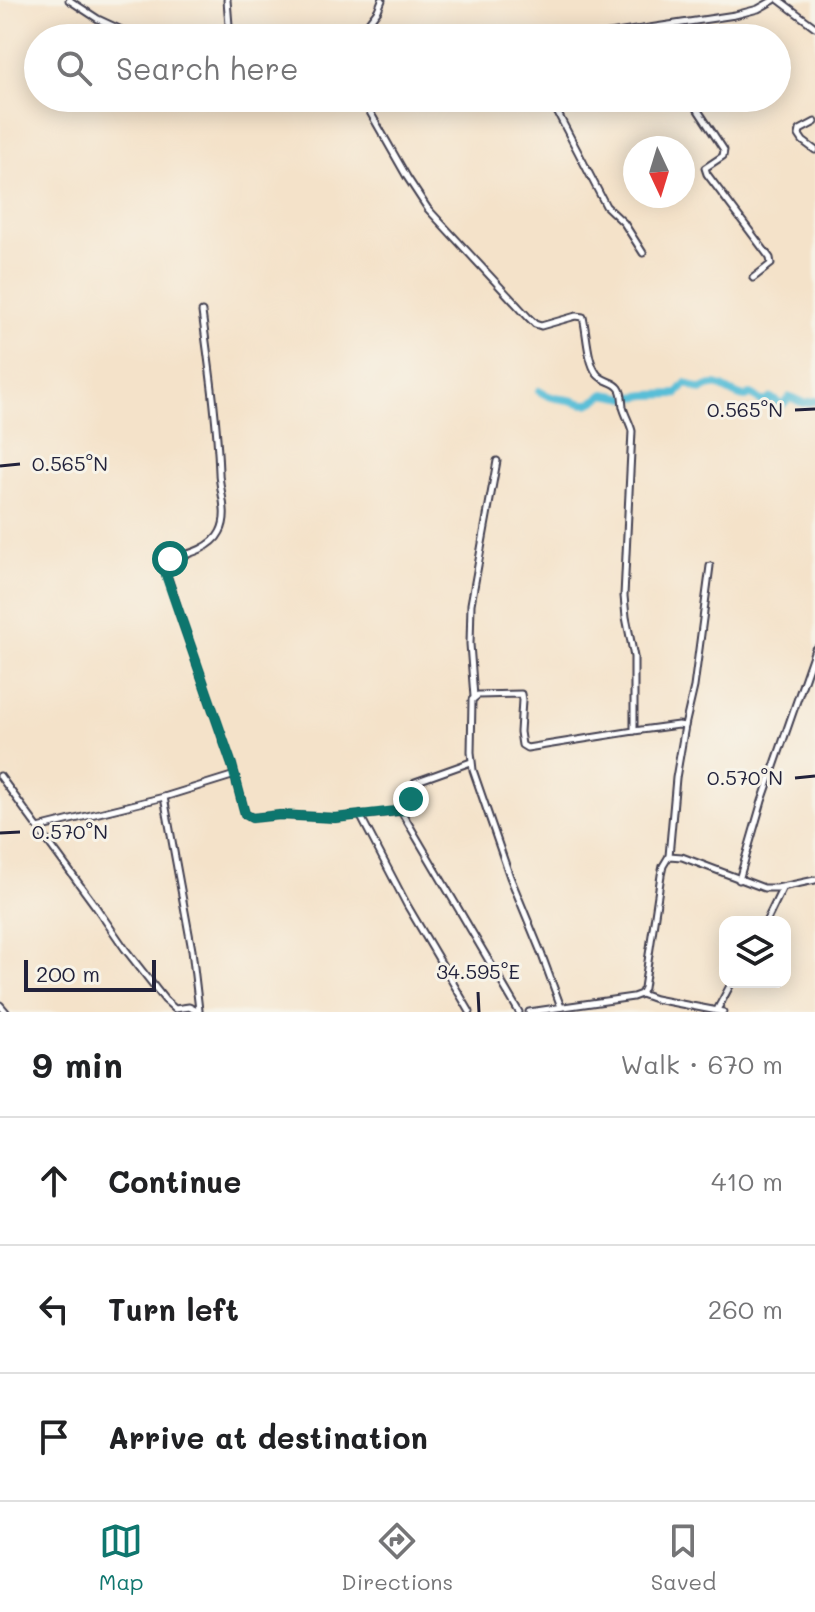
<!DOCTYPE html>
<meta charset="utf-8">
<style>
:root{--surface:#fff;--page:#f6f6f6;--text:#202124;--muted:#757577;--line:#e0e0e0;--accent:#0f766e}
body{margin:0;font-family:Mali,sans-serif;background:var(--page);color:var(--text)}
.controls{position:absolute;right:24px;bottom:24px;display:grid;overflow:hidden;border-radius:16px;box-shadow:0 4px 20px #0003}
.controls button{width:72px;height:72px;display:grid;place-items:center;padding:0;border:0;border-bottom:2px solid var(--line);background:var(--surface);color:var(--text);font:40px sans-serif}
.compass{position:absolute;left:623px;top:136px;width:72px;height:72px;border-radius:50%;background:var(--surface);box-shadow:0 4px 20px #0003;rotate:176deg}
.scale{position:absolute;left:24px;bottom:20px;width:132px;box-sizing:border-box;padding-left:8px;border:4px solid #22223b;border-top:0;font-size:22px;line-height:28px;white-space:nowrap;color:#22223b;-webkit-text-stroke:6px #f7f3e8;paint-order:stroke}
.stop{position:absolute;width:24px;height:24px;margin:-18px;border:6px solid #0f766e;border-radius:50%;background:#fff}
.stop.end{background:#0f766e;border-color:#fff;box-shadow:0 2px 8px #0008}
.list{margin:0;padding:0;list-style:none}
h2{display:flex;justify-content:space-between;align-items:center;height:104px;margin:0;padding:0 32px;font-size:34px}
h2 small{font-size:26px;font-weight:400;color:var(--muted)}
.list li{display:grid;grid-template-columns:52px 1fr auto;gap:24px;align-items:center;box-sizing:border-box;height:128px;padding:0 32px;border-top:2px solid var(--line)}
.list b{display:block;font-size:30px;white-space:nowrap}
.list em{font-size:26px;font-style:normal;color:var(--muted)}
.icon{flex:none;width:44px;height:44px;fill:none;stroke:currentColor;stroke-width:2;stroke-linecap:round;stroke-linejoin:round}
.map{position:relative;flex:none;width:815px;height:1012px;overflow:hidden}
.search{position:absolute;background:var(--surface);box-shadow:0 4px 20px #0003;left:24px;right:24px;top:24px;height:88px;display:flex;align-items:center;gap:20px;box-sizing:border-box;padding:0 28px;border-radius:44px;color:var(--muted);font-size:30px}
.sheet{height:488px;background:var(--surface)}
nav{display:flex;justify-content:space-around;align-items:center;box-sizing:border-box;height:112px;border-top:2px solid var(--line);background:var(--surface);font-size:22px;color:var(--muted)}
nav a{display:grid;justify-items:center;gap:4px}
nav .on{color:var(--accent)}
.map>svg:first-child{display:block}
.lines{fill:none;stroke-linecap:round;stroke-linejoin:round}
.river{stroke:#59bed7;stroke-width:8}
.minor-casing{stroke:#423f50;stroke-width:9}
.minor{stroke:#fff;stroke-width:5}
.route{stroke:#0f766e;stroke-width:10}
.ticks{fill:none;stroke:#22223b;stroke-width:3}
.ticks-label{font-size:20px;text-anchor:middle;fill:#22223b;stroke:#f7f3e8;stroke-width:6;stroke-linejoin:round;paint-order:stroke}
</style>
<div class="map">
<svg width="815" height="1012" viewBox="0 0 815 1012">
<rect width="100%" height="100%" fill="#f7f3e8"/>
<filter id="ink" filterUnits="userSpaceOnUse"><feTurbulence type="fractalNoise" baseFrequency=".0125" numOctaves="2"/><feDisplacementMap in="SourceGraphic" scale="16" xChannelSelector="R" yChannelSelector="G"/><feConvolveMatrix kernelMatrix="1 2 1 2 8 2 1 2 1" color-interpolation-filters="sRGB"/></filter>
<filter id="wash" filterUnits="userSpaceOnUse"><feTurbulence type="fractalNoise" baseFrequency=".006" numOctaves="4" result="noise"/><feDisplacementMap in="SourceGraphic" scale="32" xChannelSelector="R" yChannelSelector="G"/><feGaussianBlur stdDeviation="1.8" result="paint"/><feColorMatrix in="noise" values="0 0 0 0 0 0 0 0 0 0 0 0 0 0 0 0 0 1.4 0 .05"/><feComposite in="paint" operator="in"/></filter>
<g filter="url(#wash)">
<rect width="100%" height="100%" fill="#f4e2c9"/>
<g class="lines">
<!-- river -->
<path class="river" d="M539,391C550,398 556,398 569,400C576,401 581,405 588,404C595,402 599,397 605,394L627,398L647,395L677,394L686,383L701,390C720,376 728,396 746,397L751,394L759,400L765,402L771,398L782,405L790,397L803,403L815,401"/>
</g>
</g>
<g filter="url(#ink)">
<g class="lines">
<defs>
<g id="minor">
<polyline points="69,0 98,19 139,38"/>
<polyline points="227,0 230,38"/>
<polyline points="779,0 815,27"/>
<polyline points="357,38 378,10 382,0"/>
<polyline points="583,38 735,15 758,9 774,0"/>
<path d="M362,98L407,177L428,209L528,317L535,324L541,326L576,316L583,317C587,333 587,361 597,374C603,382 614,381 619,388C623,393 622,401 623,407C625,415 630,423 632,431L624,596L626,617L634,657V731L527,748L522,745L520,732L522,700L521,694L478,695L472,700L471,752L473,770L510,877L540,950L561,1007"/>
<polyline points="550,98 606,206 624,223 643,253"/>
<polyline points="690,98 724,150 723,156 705,168 707,174 770,258 771,264 753,278"/>
<polyline points="815,122 800,130 799,135 803,141 815,150"/>
<path d="M202,312C209,365 217,418 219,472C219,491 230,513 220,532C211,550 184,555 167,560L163,563L182,621L232,765L245,814L252,818L280,815L335,818L401,811C415,806 410,792 415,782L471,762"/>
<polyline points="474,697 470,644 471,604 497,461"/>
<polyline points="685,726 694,687 710,566"/>
<polyline points="634,731 678,725 685,726 676,778 669,856"/>
<polyline points="0,776 96,907 125,949 165,1000 175,1009 189,1007 199,1012"/>
<polyline points="164,797 192,950 199,1010"/>
<polyline points="401,811 519,1012"/>
<polyline points="360,815 407,905 470,1012"/>
<polyline points="38,828 164,797 235,775"/>
<polyline points="739,880 762,801 815,649"/>
<polyline points="766,922 783,887"/>
<polyline points="641,994 655,999 723,1012"/>
<polyline points="0,1005 6,1012"/>
<polyline points="717,1010 732,982"/>
<polyline points="529,1012 633,997 641,994 644,988 661,875 663,866 669,856 682,857 764,888 777,888 815,880"/>
</g>
</defs>
<!-- minor casing -->
<use href="#minor" class="minor-casing"/>
<!-- minor -->
<use href="#minor" class="minor"/>
</g>
</g>
<g class="lines" filter="url(#ink)">
<!-- route -->
<polyline class="route" points="170,559 163,562 164,569 232,765 245,814 252,818 280,815 335,818 405,810 408,807 411,799"/>
</g>
<!-- ticks -->
<path class="ticks" d="M795,410L815,409M0,466L20,464M795,778L815,776M0,833L20,832M478,992L479,1012"/>
<g class="ticks-label">
<text x="745" y="417">0.565°N</text>
<text x="70" y="471">0.565°N</text>
<text x="745" y="785">0.570°N</text>
<text x="70" y="839">0.570°N</text>
<text x="478" y="979">34.595°E</text>
</g>
</svg>
<div class="controls">
<button><svg class="icon" aria-label="layers" viewBox="0 0 24 24"><path d="M12 4l9 5-9 5-9-5zM3 14l9 5 9-5"/></svg></button>
</div>
<svg class="compass" viewBox="-18 -18 36 36"><path d="M0-13l5 13h-10z" fill="#e53935"/><path d="M0 13l5-13h-10z" fill="#757577"/></svg>
<div class="scale">200 m</div>
<div class="stop" style="left:170px;top:559px"></div>
<div class="stop end" style="left:411px;top:799px"></div>
<div class="search"><svg class="icon" aria-label="search" viewBox="0 0 24 24"><circle cx="10" cy="10" r="6"/><path d="M15 15l6 6"/></svg>Search here</div>
</div>
<section class="sheet">
<h2>9 min<small>Walk · 670 m</small></h2>
<ul class="list">
<li><svg class="icon" aria-label="ahead" viewBox="0 0 24 24"><path d="M12 20V5M6 11l6-6 6 6"/></svg><div><b>Continue</b></div><em>410 m</em></li>
<li><svg class="icon" aria-label="left" viewBox="0 0 24 24"><path d="M17 20v-9H6M10 6l-5 5 5 5"/></svg><div><b>Turn left</b></div><em>260 m</em></li>
<li><svg class="icon" aria-label="arrive" viewBox="0 0 24 24"><path d="M6 21V4h12l-3 4 3 4H6"/></svg><div><b>Arrive at destination</b></div></li>
</ul>
</section>
<nav>
<a class="on"><svg class="icon" aria-label="map" viewBox="0 0 24 24"><path d="M3 6l6-2 6 2 6-2v14l-6 2-6-2-6 2zM9 4v14M15 6v14"/></svg>Map</a>
<a><svg class="icon" aria-label="directions" viewBox="0 0 24 24"><path d="M12 3l9 9-9 9-9-9zM9 14v-3h6M13 9l2 2-2 2"/></svg>Directions</a>
<a><svg class="icon" aria-label="saved" viewBox="0 0 24 24"><path d="M7 4h10v16l-5-4-5 4z"/></svg>Saved</a>
</nav>
